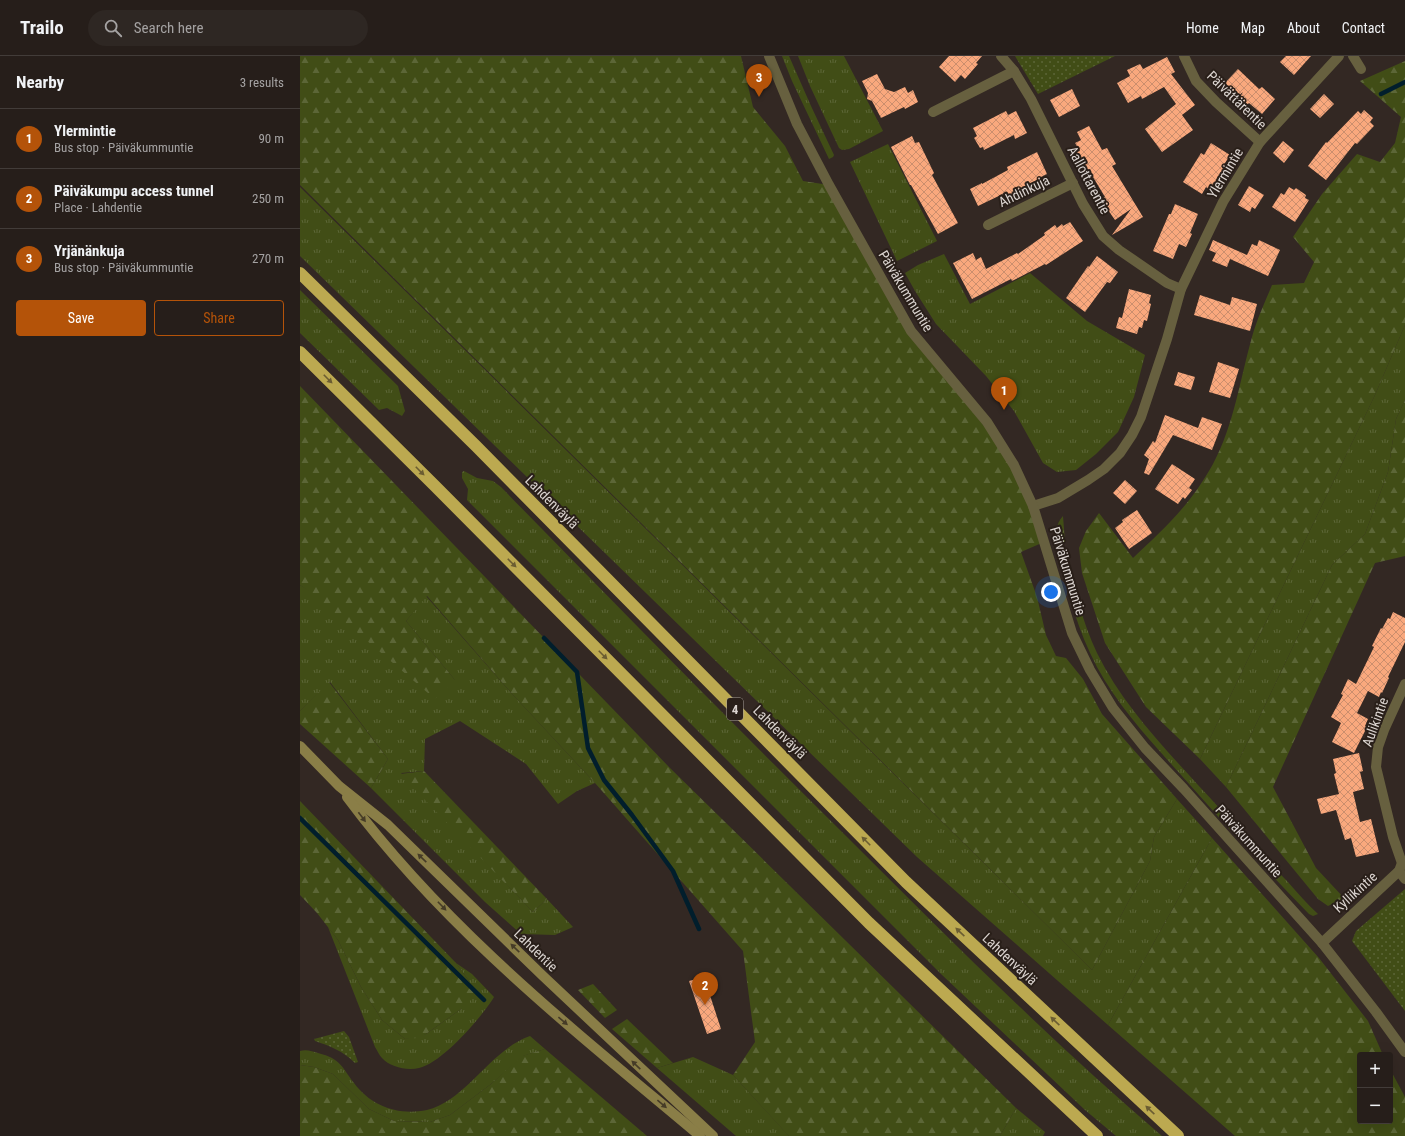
<!DOCTYPE html>
<meta charset="utf-8">
<style>
:root{--surface:#261e1a;--page:#2e2723;--text:#f1f3f6;--muted:#a4a2a2;--line:#423c39;--accent:#b45309}
body{margin:0;font-family:"Roboto Condensed",sans-serif;background:var(--page);color:var(--text)}
.controls{position:absolute;right:12px;bottom:12px;display:grid;overflow:hidden;border-radius:4px;box-shadow:0 4px 16px #0002}
.controls button{width:36px;height:36px;display:grid;place-items:center;padding:0;border:0;border-bottom:1px solid var(--line);background:var(--surface);color:var(--text);font:20px sans-serif}
.you{position:absolute;left:751px;top:536px;width:14px;height:14px;margin:-10px;border:3px solid #fff;border-radius:50%;background:#1a73e8;box-shadow:0 0 0 6px #1a73e833}
.badge{display:grid;place-items:center;width:26px;height:26px;border-radius:50%;background:var(--accent);color:#fff;font-size:13px;font-weight:700}
.pin{position:absolute;translate:-50% -33px;filter:drop-shadow(0 1px 2px #0008)}
.pin::after{content:'';position:absolute;top:21px;width:14px;height:12px;background:inherit;clip-path:polygon(0 0,100% 0,50% 100%)}
.list{margin:0;padding:0;list-style:none}
h2{display:flex;justify-content:space-between;align-items:center;height:52px;margin:0;padding:0 16px;font-size:17px}
h2 small{font-size:13px;font-weight:400;color:var(--muted)}
.list li{display:grid;grid-template-columns:26px 1fr auto;gap:12px;align-items:center;box-sizing:border-box;height:60px;padding:0 16px;border-top:1px solid var(--line)}
.list b{display:block;font-size:15px;white-space:nowrap}
.list p{margin:0;font-size:13px;white-space:nowrap;color:var(--muted)}
.list em{font-size:13px;font-style:normal;color:var(--muted)}
.actions{display:flex;gap:8px;padding:12px 16px}
.actions a{flex:1;padding:9px 0;border:1px solid var(--accent);border-radius:4px;text-align:center;font-size:14px;color:var(--accent)}
.actions .main{background:var(--accent);color:#fff}
.icon{flex:none;width:22px;height:22px;fill:none;stroke:currentColor;stroke-width:2;stroke-linecap:round;stroke-linejoin:round}
.map{position:relative;flex:none;width:1105px;height:1080px;overflow:hidden}
header{display:flex;align-items:center;gap:24px;box-sizing:border-box;height:56px;padding:0 20px;background:var(--surface);border-bottom:1px solid var(--line)}
header strong{font-size:19px}
nav{display:flex;gap:22px;margin-inline-start:auto;font-size:14px}
.search{width:280px;height:36px;background:var(--page);display:flex;align-items:center;gap:10px;box-sizing:border-box;padding:0 14px;border-radius:22px;color:var(--muted);font-size:15px}
main{display:flex}
aside{flex:1;background:var(--surface)}
.map>svg:first-child{display:block}
.grass{fill:url(#grass-tufts)}
.forest{fill:url(#forest-firs)}
.park{fill:url(#park-dots)}
.lines{fill:none;stroke-linecap:round;stroke-linejoin:round}
.stream{stroke:#011e2c;stroke-width:4.5}
.building{fill:url(#building-cross-hatch)}
.minor{stroke:#67603f;stroke-width:10}
.tertiary{stroke:#67603f;stroke-width:10}
.secondary{stroke:#8a7e47;stroke-width:10}
.motorway{stroke:#bca950;stroke-width:12}
.oneway{fill:#6b5d32}
.oneway2{fill:#463c27}
.labels{text-anchor:middle;stroke-width:4;stroke-linejoin:round;paint-order:stroke}
.shield{fill:#291f19;stroke:#a69e99;stroke-width:1}
.shield-label{font-size:13px;font-weight:bold;fill:#dbd4d0}
.street-label{font-size:14px;fill:#dbd4d0;stroke:#291f19}
</style>
<header>
<strong>Trailo</strong>
<div class="search"><svg class="icon" aria-label="search" viewBox="0 0 24 24"><circle cx="10" cy="10" r="6"/><path d="M15 15l6 6"/></svg>Search here</div>
<nav><a>Home</a><a>Map</a><a>About</a><a>Contact</a></nav>
</header>
<main>
<aside>
<h2>Nearby<small>3 results</small></h2>
<ul class="list">
<li><span class="badge">1</span><div><b>Ylermintie</b><p>Bus stop · Päiväkummuntie</p></div><em>90 m</em></li>
<li><span class="badge">2</span><div><b>Päiväkumpu access tunnel</b><p>Place · Lahdentie</p></div><em>250 m</em></li>
<li><span class="badge">3</span><div><b>Yrjänänkuja</b><p>Bus stop · Päiväkummuntie</p></div><em>270 m</em></li>
</ul>
<div class="actions"><a class="main">Save</a><a>Share</a></div>
</aside>
<div class="map">
<svg width="1105" height="1080" viewBox="0 0 1105 1080">
<defs>
<pattern id="grass-tufts" width="24" height="20" patternUnits="userSpaceOnUse"><rect width="24" height="20" fill="#414d16"/><path d="M3 7l-1-3M5 7V3M7 7l1-3M15 17l-1-3M17 17v-4M19 17l1-3" fill="none" stroke="#5c6637"/></pattern>
<pattern id="forest-firs" width="22" height="20" patternUnits="userSpaceOnUse"><rect width="22" height="20" fill="#414d16"/><path d="M5 1l3.5 6h-7zM16 11l3.5 6h-7z" fill="#5c6637"/></pattern>
<pattern id="park-dots" width="8" height="8" patternUnits="userSpaceOnUse"><rect width="8" height="8" fill="#414d16"/><path d="M2 2h.1M6 6h.1" fill="none" stroke="#5c6637" stroke-width="1.8" stroke-linecap="round"/></pattern>
<pattern id="building-cross-hatch" width="8" height="8" patternUnits="userSpaceOnUse"><rect width="8" height="8" fill="#f9a87d"/><path d="M0 0l8 8M0 8l8-8" fill="none" stroke="#cb8e6d"/></pattern>
</defs>
<rect width="100%" height="100%" fill="#332823"/>
<!-- grass -->
<g class="grass">
<polygon points="482,0 489,0 511,50 534,99 533,101 529,103 492,25"/>
<polygon points="498,0 544,0 583,75 549,93 542,94 539,92 510,30"/>
<polygon points="588,88 637,185 597,205 550,106"/>
<polygon points="0,131 792,914 850,805 854,781 877,743 912,782 808,969 617,801 0,200"/>
<polygon points="644,198 670,248 730,217 787,265 845,299 834,341 818,376 796,398 776,414 757,416 743,407 714,355 686,320 636,268 615,235 605,217 618,209"/>
<polygon points="0,234 98,330 105,355 102,360 87,352 79,354 0,277"/>
<polygon points="1105,269 1105,344 1096,363 1088,416 1065,478 1032,509 926,731 900,703 1075,339"/>
<path d="M164,415L177,422L193,425L201,431C315,548 429,664 545,779C647,881 752,986 862,1080H816L785,1054L641,918L167,444L168,433L162,422V416Z"/>
<path d="M763,460L765,486L758,489C756,479 755,468 763,460Z"/>
<path d="M764,495L767,498C774,532 782,565 797,597C826,656 877,705 921,754C943,778 964,802 987,825C997,836 1007,848 1018,858L1013,860L1009,858C968,816 929,773 890,729C857,692 821,655 797,611C778,575 767,536 760,496Z"/>
<polygon points="0,529 155,624 106,565 126,540 214,640 295,727 277,735 258,748 226,708 160,665 125,683 124,715 101,717 233,856 247,843 273,871 255,879 221,878 185,846 71,732 88,703 30,626 0,655"/>
<path d="M28,871L38,884L61,931L82,964L105,983L126,978L161,953L169,925L156,907L172,918L194,941C182,961 142,1007 119,1012C107,1015 90,1011 82,1002C79,999 77,994 75,991Z"/>
<path d="M230,980L245,993L223,1000L191,1028L150,1059L130,1066L94,1065L69,1053L33,1018L14,1011L0,1009V995C6,993 12,995 18,997C41,1003 41,1010 54,1027C71,1050 98,1060 127,1054C167,1044 190,994 230,980Z"/>
<polygon points="393,1001 433,1019 489,1080 436,1080 357,1012"/>
<polygon points="716,1052 745,1076 743,1080 700,1080"/>
</g>
<!-- forest -->
<g class="forest">
<polygon points="0,0 441,0 453,51 485,90 503,125 529,129 611,275 714,409 744,486 721,496 737,541 746,579 756,600 766,602 783,623 802,658 877,743 854,781 850,805 792,914 0,129"/>
<path d="M1105,5V269L1075,339L900,703L846,651L805,587L782,517L779,492L786,475L799,457L833,502C865,472 891,448 913,408C934,369 940,323 952,281C957,263 965,246 972,229L1004,227L1014,206L993,181L1022,138L1057,98L1080,106L1095,87L1101,61L1060,25Z"/>
<polygon points="0,330 370,712 716,1052 700,1080 489,1080 486,1077 433,1019 455,986 443,895 295,727 214,640 127,540 106,565 155,624 135,643 10,536 0,529"/>
<polygon points="1105,344 1105,500 1075,507 973,731 1016,812 1044,842 1028,850 1018,843 926,731 1032,509 1065,478 1088,416 1096,363"/>
<polygon points="29,626 88,703 71,732 0,668 0,655"/>
<polygon points="124,715 247,843 233,856 100,718"/>
<polygon points="0,745 156,907 169,925 176,939 161,953 126,978 117,982 105,983 82,964 61,931 38,884 17,857 0,839"/>
<polygon points="912,782 1019,902 1068,965 1083,999 1060,999 1060,1065 1090,1065 1090,1013 1105,1041 1105,1080 935,1080 808,969"/>
<polygon points="293,928 317,954 305,962 278,934"/>
<polygon points="327,963 373,1007 357,1012 312,973"/>
<polygon points="245,993 347,1080 0,1080 0,1009 14,1011 33,1018 69,1053 94,1065 130,1066 150,1059 191,1028 222,1000"/>
</g>
<!-- park -->
<g class="park">
<polygon points="715,0 815,0 738,38"/>
<polygon points="1105,833 1105,955 1052,885 1056,875"/>
<path d="M44,975L49,981L58,1006L55,1007C43,995 30,990 15,985L14,983Z"/>
</g>
<g class="lines">
<!-- stream -->
<g class="stream">
<polyline points="1081,38 1105,26"/>
<polyline points="244,582 277,616 288,692 304,724 332,759 373,815 399,873"/>
<polyline points="0,762 184,944"/>
</g>
</g>
<!-- building -->
<g class="building">
<polygon points="649,0 682,0 676,7 678,8 665,23 661,19 655,26 639,11"/>
<polygon points="986,0 1011,0 994,19 980,6"/>
<polygon points="867,1 875,16 871,18 895,49 882,59 893,74 862,96 845,73 876,48 864,31 842,43 841,40 828,47 817,27 830,20 827,14 840,8 843,13"/>
<polygon points="938,13 959,33 962,31 975,43 962,58 949,47 946,50 939,43 943,36 937,41 923,29"/>
<polygon points="577,18 585,33 594,36 605,31 608,37 613,34 618,46 605,53 604,51 581,62 572,45 567,43 568,37 562,25"/>
<polygon points="772,33 780,50 759,61 750,44"/>
<polygon points="1024,38 1034,48 1020,62 1010,53"/>
<polygon points="1064,54 1073,62 1070,66 1074,70 1057,88 1055,87 1026,124 1008,110 1026,86 1027,87 1058,55 1061,58"/>
<polygon points="706,55 708,59 716,55 727,77 715,83 714,79 684,94 683,91 680,92 674,82 677,80 673,72"/>
<polygon points="789,70 802,94 807,92 816,108 812,110 843,161 812,179 831,153 815,164 801,144 805,141 793,121 790,122 780,105 776,96 780,95 775,87 781,84 777,76"/>
<polygon points="612,80 615,87 619,86 634,117 632,119 658,167 638,178 611,129 610,129 591,91"/>
<polygon points="983,85 994,94 984,107 973,97"/>
<polygon points="911,87 930,99 922,112 926,114 917,128 914,126 910,134 906,131 902,138 883,126 901,97 904,99"/>
<polygon points="737,96 747,118 739,122 740,124 724,132 709,139 707,136 678,150 670,133 682,127 682,128 708,114 707,111"/>
<polygon points="949,130 964,139 955,153 952,151 950,156 938,149"/>
<polygon points="989,131 994,134 996,132 1006,139 1005,142 1009,144 995,166 972,151 981,137 984,139"/>
<polygon points="875,148 898,158 890,177 892,178 886,191 879,188 873,203 853,195 869,158 871,158"/>
<polygon points="770,166 783,185 746,209 745,208 712,225 711,223 672,243 653,207 673,197 676,204 681,201 686,213 717,197 718,198 745,179 744,177 755,169 757,172 762,168 763,170"/>
<polygon points="913,184 947,199 952,188 957,190 959,184 980,194 968,220 930,203 927,211 912,205 916,197 909,194"/>
<polygon points="797,200 818,216 810,227 807,226 785,256 766,242 788,210 789,211"/>
<polygon points="829,233 851,239 849,247 851,248 847,265 844,264 842,272 839,271 837,278 816,272 819,261 822,262"/>
<polygon points="900,239 930,249 932,241 957,248 950,275 894,259"/>
<polygon points="918,306 939,313 930,342 909,336"/>
<polygon points="878,316 895,321 891,334 874,329"/>
<polygon points="865,359 898,372 902,361 922,368 912,394 873,379 849,419 844,417 849,403 844,399 853,385 855,387"/>
<polygon points="872,408 895,423 889,432 892,434 885,443 883,441 878,448 855,433"/>
<polygon points="825,424 837,435 825,448 813,437"/>
<polygon points="837,454 852,477 829,493 815,472 823,466 822,464"/>
<polygon points="1093,556 1105,562 1105,586 1088,621 1089,622 1082,637 1081,636 1079,641 1068,635 1057,657 1068,663 1065,670 1067,671 1054,697 1032,686 1041,667 1031,661 1043,639 1041,638 1048,623 1056,628 1074,591 1072,590 1081,572 1082,573 1088,562 1090,563"/>
<polygon points="1059,697 1063,715 1060,716 1064,733 1053,736 1060,766 1071,763 1079,796 1056,801 1051,782 1045,784 1036,754 1021,758 1017,743 1039,738 1034,718 1036,717 1033,703"/>
<polygon points="404,921 421,973 407,978 389,925"/>
</g>
<g class="lines">
<!-- minor -->
<g class="minor">
<polyline points="701,0 714,15 731,43 783,148 803,180 819,194 867,227 881,233"/>
<polyline points="884,0 896,25 916,46 960,86"/>
<polyline points="1053,0 1061,13"/>
<polyline points="633,56 714,15"/>
<polyline points="688,169 773,127"/>
<polyline points="733,450 758,442 788,424 804,413 820,397 832,379 841,361 867,283 881,233 923,146 960,86 1039,0"/>
<polyline points="1102,807 1093,781 1076,711 1078,691 1084,674 1105,628"/>
<polyline points="1099,815 1105,823"/>
<polyline points="1022,887 1099,815 1102,807 1105,806"/>
</g>
<!-- tertiary -->
<polyline class="tertiary" points="469,0 497,68 529,129 611,275 687,366 714,409 733,450 772,577 790,614 813,652 845,692 884,733 1022,887 1076,956 1105,996"/>
<!-- secondary -->
<g class="secondary">
<polyline points="0,690 39,730 88,769 243,920 413,1080"/>
<path d="M47,741C145,873 275,975 400,1080"/>
</g>
<!-- motorway -->
<g class="motorway">
<polyline points="0,217 176,390 606,826 878,1080"/>
<polyline points="0,296 135,430 569,867 797,1080"/>
</g>
</g>
<!-- one-way arrows -->
<defs><path id="oneway-solid" d="M-6-.8H1V-3.2L6.5 0L1 3.2V.8H-6Z"/></defs>
<g class="oneway">
<use href="#oneway-solid" transform="translate(28 323) rotate(45)"/>
<use href="#oneway-solid" transform="translate(120 415) rotate(45)"/>
<use href="#oneway-solid" transform="translate(212 507) rotate(45)"/>
<use href="#oneway-solid" transform="translate(303 599) rotate(45)"/>
<use href="#oneway-solid" transform="translate(566 785) rotate(-135)"/>
<use href="#oneway-solid" transform="translate(660 876) rotate(-137)"/>
<use href="#oneway-solid" transform="translate(755 965) rotate(-137)"/>
<use href="#oneway-solid" transform="translate(850 1054) rotate(-137)"/>
</g>
<g class="oneway2">
<use href="#oneway-solid" transform="translate(62 761) rotate(53)"/>
<use href="#oneway-solid" transform="translate(122 802) rotate(-136)"/>
<use href="#oneway-solid" transform="translate(142 850) rotate(46)"/>
<use href="#oneway-solid" transform="translate(215 892) rotate(-136)"/>
<use href="#oneway-solid" transform="translate(263 965) rotate(40)"/>
<use href="#oneway-solid" transform="translate(336 1009) rotate(-136)"/>
<use href="#oneway-solid" transform="translate(362 1048) rotate(40)"/>
</g>
<g class="labels">
<!-- shield labels -->
<rect class="shield" x="427" y="642" width="16" height="22" rx="3"/>
<g class="shield-label">
<text x="435" y="658">4</text>
</g>
<!-- street labels -->
<g class="street-label">
<text transform="translate(937 44) rotate(44)" y="5">Päivättärentie</text>
<text transform="translate(925 117) rotate(-59)" y="5">Ylermintie</text>
<text transform="translate(789 124) rotate(62)" y="5">Aallottarentie</text>
<text transform="translate(724 135) rotate(-26)" y="5">Ahdinkuja</text>
<text transform="translate(606 235) rotate(59)" y="5">Päiväkummuntie</text>
<text transform="translate(252 446) rotate(45)" y="5">Lahdenväylä</text>
<text transform="translate(768 515) rotate(73)" y="5">Päiväkummuntie</text>
<text transform="translate(1075 666) rotate(-70)" y="5">Aulikintie</text>
<text transform="translate(480 676) rotate(45)" y="5">Lahdenväylä</text>
<text transform="translate(949 785) rotate(48)" y="5">Päiväkummuntie</text>
<text transform="translate(1055 836) rotate(-42)" y="5">Kyllikintie</text>
<text transform="translate(236 894) rotate(44)" y="5">Lahdentie</text>
<text transform="translate(710 903) rotate(43)" y="5">Lahdenväylä</text>
</g>
</g>
</svg>
<div class="controls">
<button>+</button>
<button>−</button>
</div>
<div class="you"></div>
<div class="pin badge" style="left:704px;top:354px">1</div>
<div class="pin badge" style="left:405px;top:949px">2</div>
<div class="pin badge" style="left:459px;top:41px">3</div>
</div>
</main>
